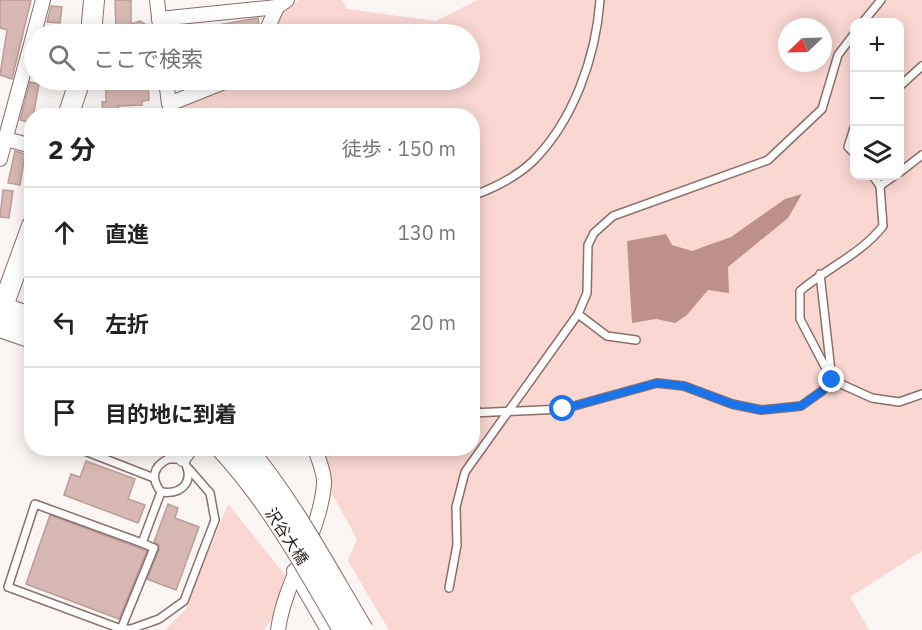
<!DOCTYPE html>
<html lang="ja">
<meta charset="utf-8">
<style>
:root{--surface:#fff;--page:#f6f6f6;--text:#222;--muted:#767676;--line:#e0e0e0}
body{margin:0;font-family:"IBM Plex Sans","Noto Sans JP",sans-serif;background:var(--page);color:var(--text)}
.controls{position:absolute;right:18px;top:18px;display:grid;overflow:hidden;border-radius:12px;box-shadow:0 3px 15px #0003}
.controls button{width:54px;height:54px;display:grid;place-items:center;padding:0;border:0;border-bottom:2px solid var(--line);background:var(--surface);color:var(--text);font:30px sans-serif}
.compass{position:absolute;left:778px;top:18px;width:54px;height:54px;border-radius:50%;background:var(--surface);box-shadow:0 3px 15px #0003;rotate:247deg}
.stop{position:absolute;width:18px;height:18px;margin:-14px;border:4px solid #1a73e8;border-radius:50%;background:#fff}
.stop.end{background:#1a73e8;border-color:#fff;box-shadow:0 2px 6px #0008}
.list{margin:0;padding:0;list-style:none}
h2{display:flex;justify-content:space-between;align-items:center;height:78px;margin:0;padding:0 24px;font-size:26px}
h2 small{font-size:20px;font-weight:400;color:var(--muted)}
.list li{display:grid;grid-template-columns:39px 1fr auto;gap:18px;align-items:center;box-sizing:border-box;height:90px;padding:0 24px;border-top:2px solid var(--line)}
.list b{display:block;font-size:22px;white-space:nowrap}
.list em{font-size:20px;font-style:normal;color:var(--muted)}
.icon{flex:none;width:33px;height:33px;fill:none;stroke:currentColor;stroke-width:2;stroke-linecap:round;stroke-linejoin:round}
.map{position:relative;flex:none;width:922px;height:630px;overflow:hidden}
.search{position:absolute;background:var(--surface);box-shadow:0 3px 15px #0003;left:24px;top:24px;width:456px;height:66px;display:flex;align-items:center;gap:15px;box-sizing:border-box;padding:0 21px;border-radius:33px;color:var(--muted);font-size:22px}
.panel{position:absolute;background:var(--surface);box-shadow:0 3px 15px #0003;left:24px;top:108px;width:456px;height:348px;border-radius:24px}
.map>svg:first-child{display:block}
.green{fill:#fad7d1;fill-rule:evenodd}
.water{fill:#bd918a}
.building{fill:#d7b8b2;stroke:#bc9d98;stroke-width:1.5}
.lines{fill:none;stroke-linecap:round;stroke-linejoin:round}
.lane-casing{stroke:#8b6f6a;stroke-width:10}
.street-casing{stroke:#8b6f6a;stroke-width:16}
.secondary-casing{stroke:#8b6f6a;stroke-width:22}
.lane{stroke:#fff;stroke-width:7}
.street{stroke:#fff;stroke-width:14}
.secondary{stroke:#fff;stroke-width:20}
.secondary-bridge-casing{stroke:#8b6f6a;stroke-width:22;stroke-linecap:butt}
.secondary-bridge{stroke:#fff;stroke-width:20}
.route{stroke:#1a73e8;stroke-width:8}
.labels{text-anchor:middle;stroke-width:4.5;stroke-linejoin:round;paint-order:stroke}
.street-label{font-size:16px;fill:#281d1b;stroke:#fff}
</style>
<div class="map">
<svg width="922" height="630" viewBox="0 0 922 630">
<rect width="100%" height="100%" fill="#fbf5f3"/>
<!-- green -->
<g class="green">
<path d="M299,0H342L347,9L436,21L477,0H922V551L850,597L869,630H389L348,561L357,539L332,494L323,449L472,448V116H154L243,80H470V34H271L281,12ZM854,22H900V176H854ZM787,27H823V63H787Z"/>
<polygon points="228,504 293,585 264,630 165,630 185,610"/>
</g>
<!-- water -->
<polygon class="water" points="802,194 788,218 728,267 729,293 708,290 687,315 675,323 656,319 632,323 627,241 666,234 672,245 692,251 731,237 785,199"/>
<!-- building -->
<g class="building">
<polygon points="0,0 31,0 12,79 0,75 7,30 0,28"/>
<polygon points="115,0 131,0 131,24 140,21 145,24 146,34 107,34 116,30"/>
<polygon points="51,6 62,7 60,23 47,22"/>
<polygon points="258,18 259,25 257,30 253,31 253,34 218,34 217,25"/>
<polygon points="145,80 145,85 148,85 149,100 142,101 142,105 118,106 119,116 103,116 102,102 106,102 106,84 134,83 134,81"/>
<polygon points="30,82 39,84 32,123 20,120"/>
<polygon points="15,151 25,154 20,185 8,183"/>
<polygon points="3,190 13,191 9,218 0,217"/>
<polygon points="86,461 135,479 128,499 145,505 138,523 64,495 71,474 80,477"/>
<polygon points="168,504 178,508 175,518 199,527 176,590 147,579 159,550 159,545 154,542"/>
<polygon points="50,515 147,551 119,619 26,584"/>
</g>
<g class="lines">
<defs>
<g id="lane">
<polyline points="863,22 881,0"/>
<polyline points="900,86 922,66"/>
<polyline points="854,128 848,147 854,153"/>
<polyline points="900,172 922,155"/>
<polyline points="880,186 894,176"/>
<path d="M472,196C494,188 515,178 532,162C573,122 596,57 600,0"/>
<polyline points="820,274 832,380 872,398 899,402 922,394"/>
<polyline points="578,314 607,336 636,340"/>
<polyline points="472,403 478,412"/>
<path d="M472,413L563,409L657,383L684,386L732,404L761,410L801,406L822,391L832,380L800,319V291C827,268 861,254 883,226L880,186L873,176"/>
<polyline points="77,448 154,478"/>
<path d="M168,459H183C195,479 185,495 161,492C151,479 152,467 168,459Z"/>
<polyline points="161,492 142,543 35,504 8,587 121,629 131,629 159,619 184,601 215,520 210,493 189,469"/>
<polyline points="449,588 457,545 456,507 465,472 578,314 587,293 588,245 594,233 613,216 768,160 822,109 838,55 854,34"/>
<polyline points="121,629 154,548 142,543"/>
</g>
<g id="street">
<polyline points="157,0 161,34"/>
<polyline points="159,19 277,7"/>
<polyline points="265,34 277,7 287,0"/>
<polyline points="166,80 169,104 229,80"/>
<polyline points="6,139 32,146"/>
<polyline points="0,159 43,0"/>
<polyline points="183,459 191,448"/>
<polyline points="294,571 328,630"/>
<path d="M278,630C285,579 320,535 324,484C325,473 318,459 315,448"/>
</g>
<g id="secondary">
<polyline points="91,34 94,0"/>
<polyline points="68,116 80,80"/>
<polyline points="0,306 32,318"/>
<polyline points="0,314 32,226"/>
<polyline points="0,327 32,338"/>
</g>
</defs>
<!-- lane casing -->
<use href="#lane" class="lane-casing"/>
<!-- street casing -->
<use href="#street" class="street-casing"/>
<!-- secondary casing -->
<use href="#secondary" class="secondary-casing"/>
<!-- lane -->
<use href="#lane" class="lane"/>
<!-- street -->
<use href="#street" class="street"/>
<!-- secondary -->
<use href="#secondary" class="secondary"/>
<defs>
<g id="secondary-bridge">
<path d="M221,448C271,502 307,567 343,630"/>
<path d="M246,448C292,503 326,568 363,630"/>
</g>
</defs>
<!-- secondary-bridge casing -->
<use href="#secondary-bridge" class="secondary-bridge-casing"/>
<!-- secondary-bridge -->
<use href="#secondary-bridge" class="secondary-bridge"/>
</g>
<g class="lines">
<!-- route -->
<polyline class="route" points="563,409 657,383 684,386 732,404 761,410 801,406 822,391 832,380"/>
</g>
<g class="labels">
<!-- street labels -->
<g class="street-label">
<text transform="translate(287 536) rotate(57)" y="6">沢谷大橋</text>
</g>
</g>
</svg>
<div class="controls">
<button>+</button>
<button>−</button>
<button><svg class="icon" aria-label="layers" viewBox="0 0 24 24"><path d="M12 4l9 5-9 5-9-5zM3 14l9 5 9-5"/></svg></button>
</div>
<svg class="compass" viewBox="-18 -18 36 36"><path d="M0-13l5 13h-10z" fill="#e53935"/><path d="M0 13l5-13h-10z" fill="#767676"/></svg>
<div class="stop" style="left:563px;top:409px"></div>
<div class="stop end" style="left:832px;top:380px"></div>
<div class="search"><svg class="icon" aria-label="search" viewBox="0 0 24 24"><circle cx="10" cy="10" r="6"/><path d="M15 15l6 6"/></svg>ここで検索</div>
<section class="panel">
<h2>2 分<small>徒歩 · 150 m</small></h2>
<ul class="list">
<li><svg class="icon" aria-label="ahead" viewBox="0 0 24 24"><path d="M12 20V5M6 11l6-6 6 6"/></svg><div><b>直進</b></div><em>130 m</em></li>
<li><svg class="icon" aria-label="left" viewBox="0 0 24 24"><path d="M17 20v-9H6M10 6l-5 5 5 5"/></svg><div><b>左折</b></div><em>20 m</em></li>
<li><svg class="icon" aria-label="arrive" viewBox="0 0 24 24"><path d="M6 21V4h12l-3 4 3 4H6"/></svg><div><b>目的地に到着</b></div></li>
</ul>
</section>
</div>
